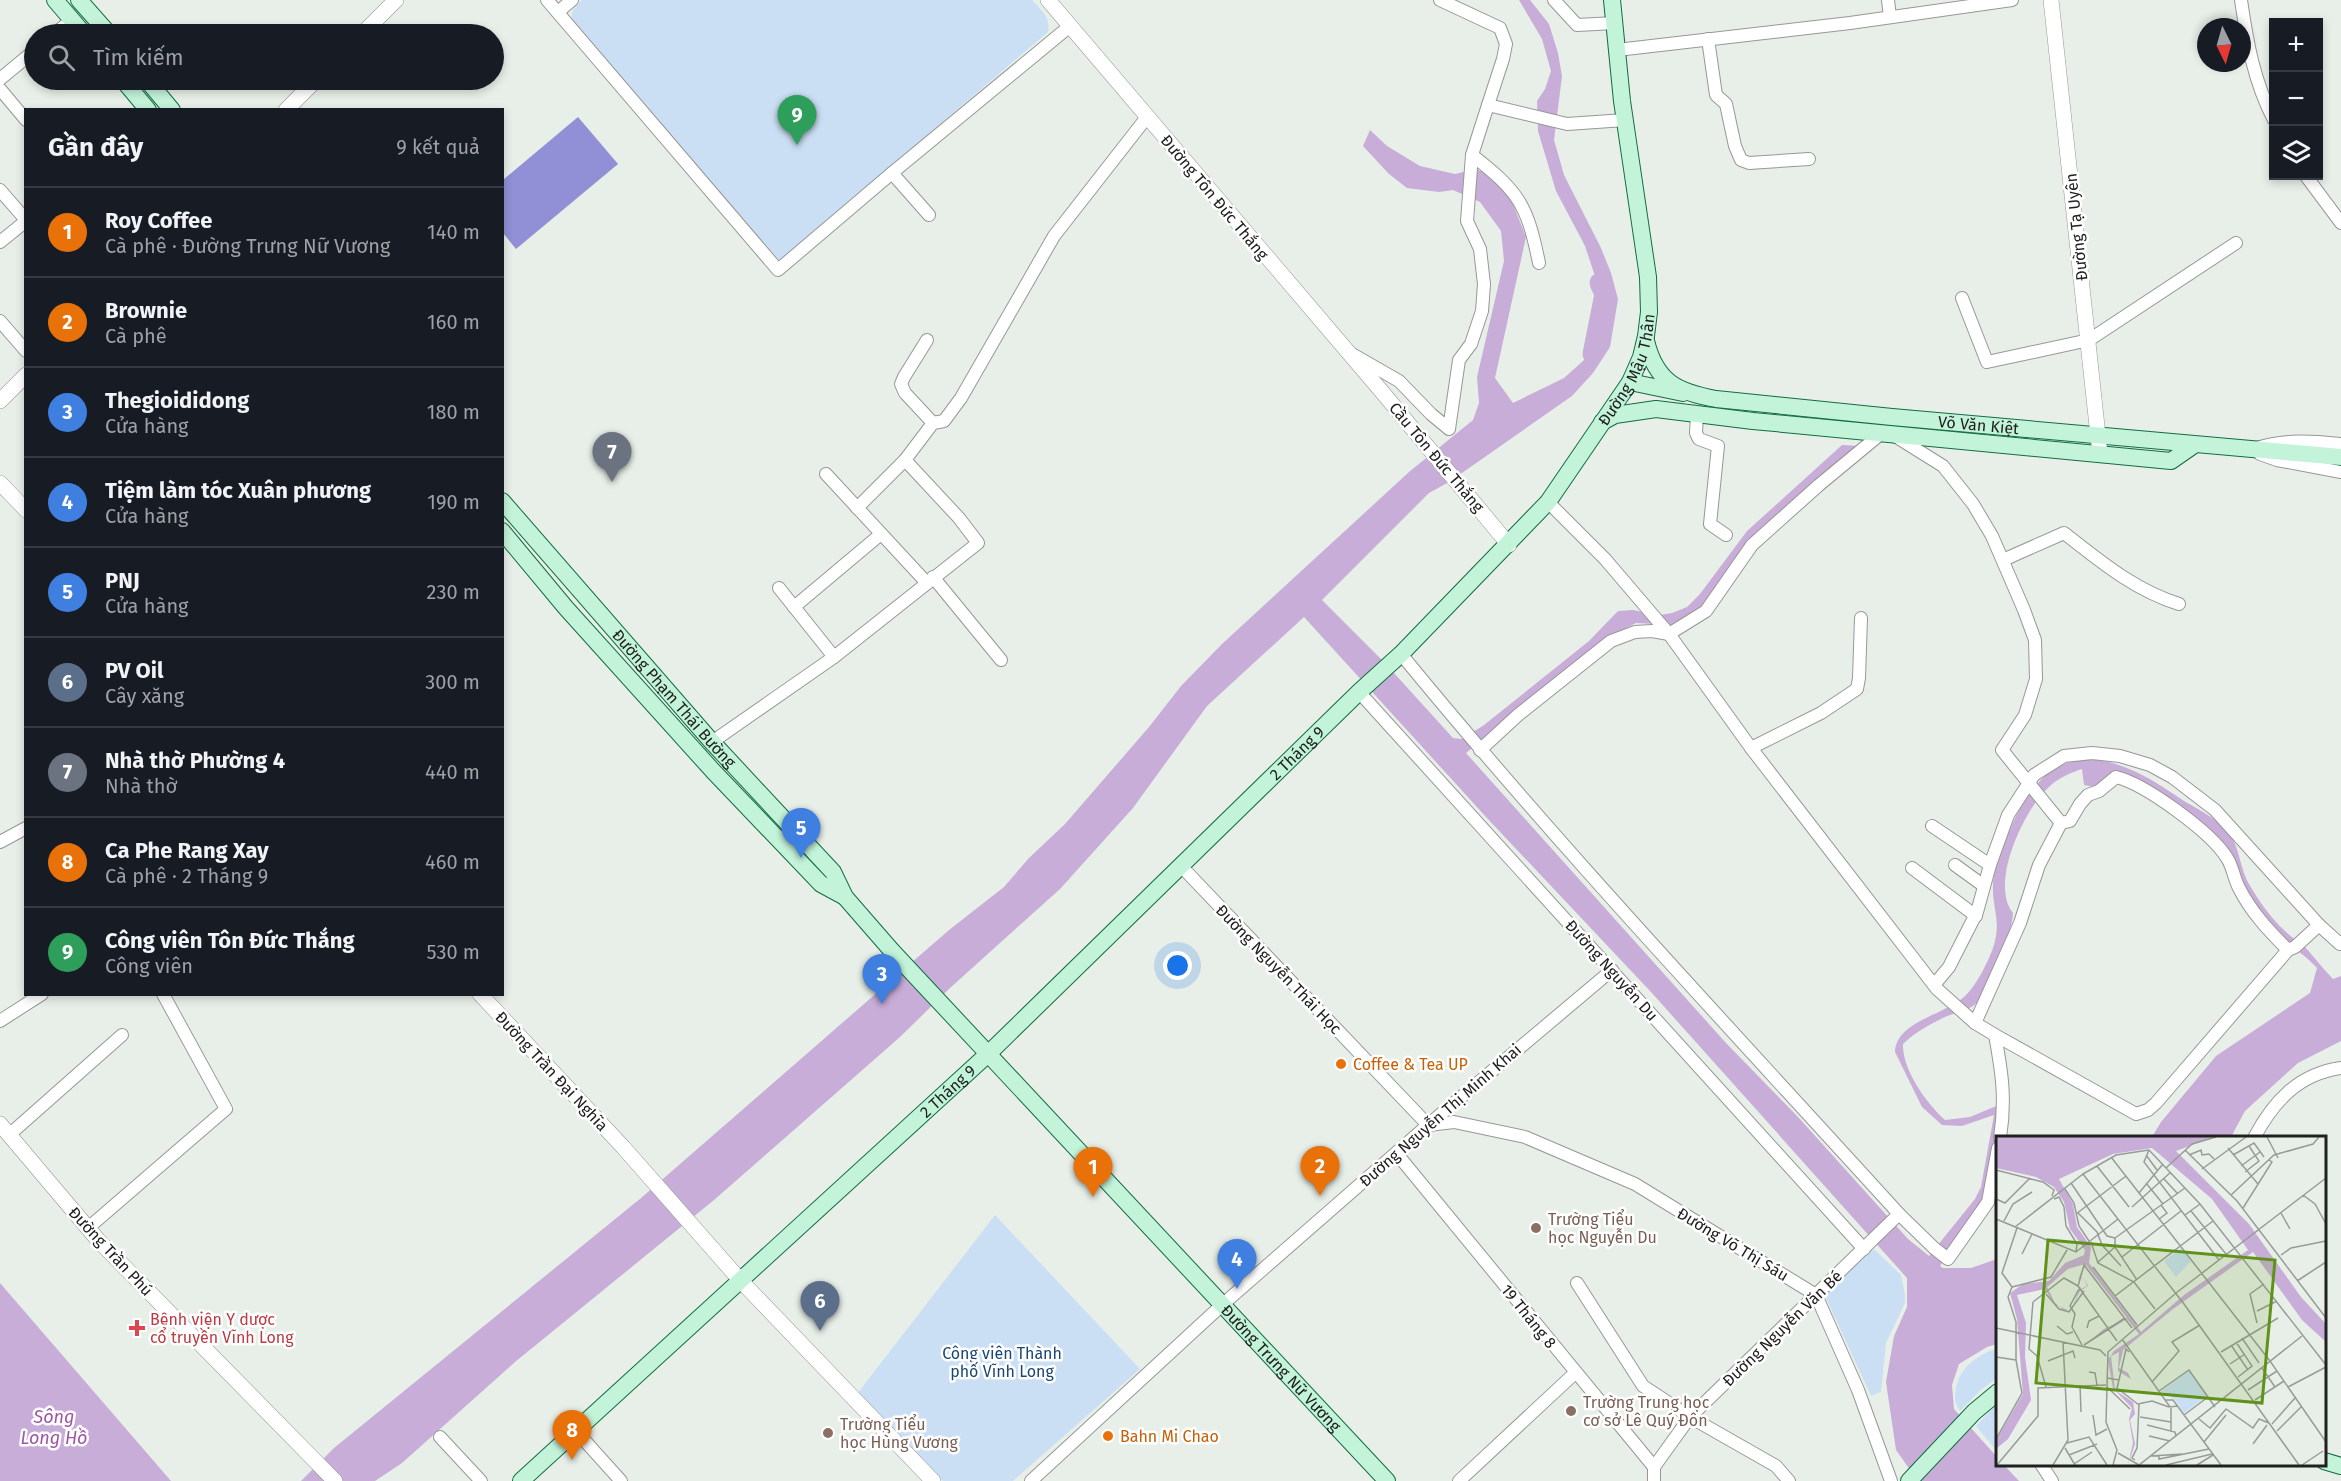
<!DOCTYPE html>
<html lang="vi">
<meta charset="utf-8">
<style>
:root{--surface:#171b24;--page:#242831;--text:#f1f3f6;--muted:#9ea1a6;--line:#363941;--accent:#d93025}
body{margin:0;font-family:"Fira Sans",sans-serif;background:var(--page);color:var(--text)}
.controls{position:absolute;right:18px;top:18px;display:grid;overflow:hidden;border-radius:0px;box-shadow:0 3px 9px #0003}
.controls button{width:54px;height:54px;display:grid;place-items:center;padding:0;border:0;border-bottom:2px solid var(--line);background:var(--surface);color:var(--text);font:30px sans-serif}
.compass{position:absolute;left:2197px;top:18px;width:54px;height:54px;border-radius:50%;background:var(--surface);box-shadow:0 3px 9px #0003;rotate:175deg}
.you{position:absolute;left:1178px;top:966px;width:21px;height:21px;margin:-15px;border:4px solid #fff;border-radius:50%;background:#1a73e8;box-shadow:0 0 0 9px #1a73e833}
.badge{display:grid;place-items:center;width:39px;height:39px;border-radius:50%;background:var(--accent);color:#fff;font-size:20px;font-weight:700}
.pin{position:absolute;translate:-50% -50px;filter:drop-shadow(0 2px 3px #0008)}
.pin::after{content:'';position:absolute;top:32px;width:21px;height:18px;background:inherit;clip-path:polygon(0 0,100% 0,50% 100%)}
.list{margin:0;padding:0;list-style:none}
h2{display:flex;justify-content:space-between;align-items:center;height:78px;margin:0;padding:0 24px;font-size:26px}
h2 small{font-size:20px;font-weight:400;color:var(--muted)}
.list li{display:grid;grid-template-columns:39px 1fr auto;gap:18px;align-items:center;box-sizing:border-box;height:90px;padding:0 24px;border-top:2px solid var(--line)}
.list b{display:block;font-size:22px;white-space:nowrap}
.list p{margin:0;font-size:20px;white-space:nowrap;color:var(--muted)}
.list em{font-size:20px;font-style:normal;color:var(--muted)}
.icon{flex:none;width:33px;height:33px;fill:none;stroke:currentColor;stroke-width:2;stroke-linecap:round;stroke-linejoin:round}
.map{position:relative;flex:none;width:2341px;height:1481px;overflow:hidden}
.search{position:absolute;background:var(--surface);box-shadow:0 3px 9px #0003;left:24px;top:24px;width:480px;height:66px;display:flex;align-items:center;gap:15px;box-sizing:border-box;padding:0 21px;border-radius:33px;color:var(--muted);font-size:22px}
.panel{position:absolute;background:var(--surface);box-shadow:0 3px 9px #0003;left:24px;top:108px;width:480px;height:888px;border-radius:0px}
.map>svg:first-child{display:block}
.park{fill:#cbdff4}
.pitch{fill:#918fd5}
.water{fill:#c8add8}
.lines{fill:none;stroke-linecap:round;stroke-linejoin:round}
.river{stroke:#c8add8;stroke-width:21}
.minor-casing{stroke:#979797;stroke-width:14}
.tertiary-casing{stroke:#979797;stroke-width:16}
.secondary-casing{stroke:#126c41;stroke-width:18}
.minor{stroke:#fff;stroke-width:12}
.tertiary{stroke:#fff;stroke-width:15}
.secondary{stroke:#c3f3d9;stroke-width:16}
.food-dot{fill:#e8710a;stroke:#fff;stroke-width:2}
.education-dot{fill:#8d6e63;stroke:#fff;stroke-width:2}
.health-dot{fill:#e0444e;stroke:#fff;stroke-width:2}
.labels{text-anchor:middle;stroke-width:5;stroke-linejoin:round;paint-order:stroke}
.street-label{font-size:16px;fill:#202020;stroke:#fff}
.food-label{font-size:16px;fill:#c56008;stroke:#fff;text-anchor:start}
.education-label{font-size:16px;fill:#785e54;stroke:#fff;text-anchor:start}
.health-label{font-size:16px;fill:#be3a42;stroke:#fff;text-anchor:start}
.park-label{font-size:16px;fill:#194673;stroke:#fff}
.water-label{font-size:18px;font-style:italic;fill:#9e57a5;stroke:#fff}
.inset-river{fill:none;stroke:#c8add8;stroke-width:3}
.inset-road{fill:none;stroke:#989c98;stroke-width:1.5}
.view{fill:#60921a;fill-opacity:0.15;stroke:#60921a;stroke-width:3}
.inset-edge{fill:none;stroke:#202020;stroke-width:3}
</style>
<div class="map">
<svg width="2341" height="1481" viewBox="0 0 2341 1481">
<rect width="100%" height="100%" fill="#e8efe8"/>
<!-- park -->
<g class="park">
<path d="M582,0H1032C1041,10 1051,17 1048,32L781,260L776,258L572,23C570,12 574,7 582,0Z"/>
<polygon points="995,1215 1140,1369 1013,1481 943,1481 857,1394"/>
<polygon points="1875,1250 1901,1275 1905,1295 1905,1303 1886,1343 1881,1392 1871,1396 1826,1298 1827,1293 1867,1251"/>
<path d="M1997,1348V1378L1982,1389L1960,1411C1955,1404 1954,1397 1956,1389C1960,1366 1977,1356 1997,1348Z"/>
<polygon points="1997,1404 1997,1451 1976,1426"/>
</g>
<!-- pitch -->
<polygon class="pitch" points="578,117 618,164 516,249 503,233 503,180"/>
<!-- water -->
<g class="water">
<path d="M1519,0H1530L1549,24L1558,53L1562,76L1554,140L1564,175L1601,248L1611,273L1618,299L1610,347L1593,373L1572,396L1449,482L1429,493L1322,600L1384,662L1453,738L1462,739L1484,725L1589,641L1618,611L1633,610L1660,615L1672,613L1687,607L1700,594L1747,531L1842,445L1861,446L1804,492L1703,607L1673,625L1636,623L1611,636L1466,753L1726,1043L1798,1117L1908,1239L1929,1256L1975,1199L1981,1187L1994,1115L1962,1126L1942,1125L1922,1107L1895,1052C1896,1021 1946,1015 1966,995C1977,984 1988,962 1993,948C2002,921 1992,909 1993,885C1994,863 2007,836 2016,816C2058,732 2118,755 2181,799C2195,808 2215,817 2226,830C2240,844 2239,867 2249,884C2258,900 2271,918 2285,931C2291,937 2299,942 2306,948C2315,958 2323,969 2333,979L2341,976V1041L2298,1063L2245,1111L2231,1137H2152L2161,1122L2216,1056L2310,993L2317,968C2308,958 2299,952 2289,944C2273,932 2258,909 2247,893C2236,875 2231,855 2219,838C2196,820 2142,770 2113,774C2106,775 2100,783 2094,787L2084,785L2082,769C2070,773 2058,778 2049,787C2024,809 1989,884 2013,913C2012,934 1991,995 1973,1006C1965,1011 1955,1013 1947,1016C1932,1023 1915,1032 1903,1044C1902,1069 1926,1103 1945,1120L1970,1117L2001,1104L2002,1109L1988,1197L1940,1266L1943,1268H1971L1997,1259V1344L1987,1347L1959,1364L1952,1385L1954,1409L1997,1457L1998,1464L2004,1465L2019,1481H1918L1896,1450L1886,1382L1894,1336L1907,1307V1278L1651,992L1486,817L1304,617L1207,706L1133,808L1060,889L950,988L900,1037L714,1200L515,1362L402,1463L375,1481H301L334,1448L641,1198L949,930L1004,887L1029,858L1065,824L1149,727L1181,686L1222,644L1409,472L1473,420L1479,403L1477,377L1504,261L1501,231L1480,202L1453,190L1439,192L1407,188L1389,174L1363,146L1370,130L1387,146L1420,166L1455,174L1476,169L1496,178L1513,204L1526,237L1495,378L1513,403L1564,378L1584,360L1603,315L1600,291L1585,246L1556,191L1538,131L1537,101L1545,89L1551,71L1542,39Z"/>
<polygon points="0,1283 171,1481 0,1481"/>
</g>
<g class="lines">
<!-- river -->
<polyline class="river" points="1593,354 1605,294 1600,283"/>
<defs>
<g id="minor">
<polyline points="547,0 778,270 892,173 1070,26"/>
<polyline points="1440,0 1500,28 1506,44 1503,59 1488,105"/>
<polyline points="1554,0 1577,25 1615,23"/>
<polyline points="1888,0 1890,17"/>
<path d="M2241,0C2247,42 2254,82 2274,120"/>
<polyline points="558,12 572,0"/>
<polyline points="54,34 72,20"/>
<polyline points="1708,39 1716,95 1726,104 1735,146 1741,160 1749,163 1809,159"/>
<polyline points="1617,50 1850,23 2012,0"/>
<polyline points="0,79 34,51"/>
<polyline points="0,89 26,120"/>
<path d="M1472,155C1519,192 1527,204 1539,263"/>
<polyline points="892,173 929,215"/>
<polyline points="2306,176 2341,223"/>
<polyline points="0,190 26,220"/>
<polyline points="0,242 26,221"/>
<polyline points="1962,298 1987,362 2089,340 2236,243"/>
<polyline points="0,321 26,351"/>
<polyline points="927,340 904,377 901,384 905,393 933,423"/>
<polyline points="1352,354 1399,381 1431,414 1449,429 1459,360 1471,344 1482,311 1484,284 1480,249 1467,221 1472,155 1488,105 1567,124 1625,120"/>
<polyline points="1697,414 1696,433 1699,439 1718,446 1710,524 1726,535"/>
<polyline points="1895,436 1943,466 1973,504 1992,536 2024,610 2035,640 2036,679 2025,715 2002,750 2061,823 2039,865 2020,923 1975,1023"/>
<path d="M2257,448C2286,439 2312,441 2341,444"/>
<polyline points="2260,454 2277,460 2341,472"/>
<polyline points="826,474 926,582"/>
<path d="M1548,502L1605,559L1669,634L1751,748L1937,989L1975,1023L1995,1035C2002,1073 2006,1099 2000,1138"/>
<polyline points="857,508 905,460"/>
<path d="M2003,560L2064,533C2100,561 2134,590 2179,604"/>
<polyline points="933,577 1001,660"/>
<polyline points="779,588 834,657"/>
<polyline points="794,607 881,534"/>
<path d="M1401,654C1559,847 1731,1029 1899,1214L1934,1248L1948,1259L1988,1202L1998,1148"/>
<polyline points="1359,692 1864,1249"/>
<polyline points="712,742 834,657 978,543 959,518 905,460 933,423 944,421 961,398 1054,236 1147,117"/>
<polyline points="1751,748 1821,713 1857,689 1859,678 1861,618"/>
<polyline points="1480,750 1518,715 1611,641 1635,632 1652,631 1669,634 1706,611 1752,545 1819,485 1883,432"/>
<path d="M2061,823L2070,821L2080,804L2088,795L2099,791L2116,777C2145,784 2211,832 2227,858C2233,867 2234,879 2239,888C2251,912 2269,931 2288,950"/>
<polyline points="1932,826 1990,865"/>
<polyline points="0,842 26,828"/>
<polyline points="1955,865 1984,886"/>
<polyline points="1181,866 1428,1125 1454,1122 1525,1137 1635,1184 1816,1295 1858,1390 1891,1481"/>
<polyline points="1912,868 1976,916"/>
<polyline points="1934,985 1949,967 1977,912 1990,865 2008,815 2034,775 2064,756 2092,753 2120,756 2150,765 2172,777 2215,810 2319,925"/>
<polyline points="0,1021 42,994"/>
<polyline points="1995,1035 2136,1114 2148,1110 2156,1103 2288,950 2295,947 2319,925 2340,944 2341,942"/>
<polyline points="9,1135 122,1035"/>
<path d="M2254,1138C2273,1102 2298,1074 2341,1068"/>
<polyline points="1397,1154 1654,1467 1654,1481"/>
<polyline points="88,1228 226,1109 163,994"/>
<polyline points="1577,1283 1643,1386 1690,1417 1776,1466 1789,1481"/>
<polyline points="576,1431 621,1481"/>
<polyline points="440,1437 481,1481"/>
<polyline points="2041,1464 2052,1481"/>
<polyline points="1654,1467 1690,1417 1899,1214"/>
<polyline points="1031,1481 1222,1305 1428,1125 1612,970"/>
<polyline points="1459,1481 1575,1373"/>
</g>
<g id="tertiary">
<polyline points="1048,0 1383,393 1509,545"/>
<polyline points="2051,0 2100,454"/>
<polyline points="362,34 396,0"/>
<polyline points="286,110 316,80"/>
<polyline points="0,401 26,375"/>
<polyline points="0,483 26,510"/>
<polyline points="480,994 623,1147 740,1280 933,1481"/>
<polyline points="0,1124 98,1240 335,1481"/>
</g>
<g id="secondary">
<polyline points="55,0 84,34"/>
<polyline points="79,0 109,34"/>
<polyline points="123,80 148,110"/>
<polyline points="147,80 172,110"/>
<path id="s1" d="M1646,341C1656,382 1677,392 1716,399L1892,417L2341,457"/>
<polyline points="1630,382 1683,393"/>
<polyline points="1602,422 1615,415 1656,409 1753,421 2171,461 2194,445"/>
<path id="s2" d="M502,501L712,742L833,872L845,897L892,951L1387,1481"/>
<polyline points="502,531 566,608 713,771 821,884 845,897"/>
<polyline points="2324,1461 2341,1466"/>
<path id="s3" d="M521,1481L988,1054L1359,692L1401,654L1548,502L1630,382L1641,357L1646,336L1649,312L1648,277L1622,101L1612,0"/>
<polyline points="1909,1481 1974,1412 1998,1392"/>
</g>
</defs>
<!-- minor casing -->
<use href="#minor" class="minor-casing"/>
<!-- tertiary casing -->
<use href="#tertiary" class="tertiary-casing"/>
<!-- secondary casing -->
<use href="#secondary" class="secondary-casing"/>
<!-- minor -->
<use href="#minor" class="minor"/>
<!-- tertiary -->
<use href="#tertiary" class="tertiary"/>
<!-- secondary -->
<use href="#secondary" class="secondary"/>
</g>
<!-- markers -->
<g class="food-dot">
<circle cx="1341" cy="1064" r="6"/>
<circle cx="1108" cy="1436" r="6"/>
</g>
<g class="education-dot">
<circle cx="1536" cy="1228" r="6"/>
<circle cx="1571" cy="1411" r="6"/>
<circle cx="828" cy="1433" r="6"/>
</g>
<path class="health-dot" d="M134 1319h6v6h6v6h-6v6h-6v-6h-6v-6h6z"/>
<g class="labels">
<!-- street labels -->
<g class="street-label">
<text transform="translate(1215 197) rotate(50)" y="6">Đường Tôn Đức Thắng</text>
<text transform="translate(2076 227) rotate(-96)" y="6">Đường Tạ Uyên</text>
<text dy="6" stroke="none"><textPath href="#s3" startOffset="1575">Đường Mậu Thân</textPath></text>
<text dy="6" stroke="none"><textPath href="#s1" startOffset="362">Võ Văn Kiệt</textPath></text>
<text transform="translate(1437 457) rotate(50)" y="6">Cầu Tôn Đức Thắng</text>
<text dy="6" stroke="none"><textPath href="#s2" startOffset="262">Đường Phạm Thái Bường</textPath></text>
<text dy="6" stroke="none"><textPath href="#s3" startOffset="1064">2 Tháng 9</textPath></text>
<text transform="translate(1279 969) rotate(46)" y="6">Đường Nguyễn Thái Học</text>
<text transform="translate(1612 970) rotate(48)" y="6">Đường Nguyễn Du</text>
<text transform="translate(552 1071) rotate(47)" y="6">Đường Trần Đại Nghĩa</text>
<text dy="6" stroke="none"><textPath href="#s3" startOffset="578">2 Tháng 9</textPath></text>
<text transform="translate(1440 1115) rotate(-41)" y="6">Đường Nguyễn Thị Minh Khai</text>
<text transform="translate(1733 1244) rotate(31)" y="6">Đường Võ Thị Sáu</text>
<text transform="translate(111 1251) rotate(47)" y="6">Đường Trần Phú</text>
<text transform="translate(1529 1316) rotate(51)" y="6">19 Tháng 8</text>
<text transform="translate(1782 1328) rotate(-44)" y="6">Đường Nguyễn Văn Bé</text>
<text dy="6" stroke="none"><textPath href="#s2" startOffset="1167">Đường Trưng Nữ Vương</textPath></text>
</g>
<!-- food labels -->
<g class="food-label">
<text x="1353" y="1070">Coffee &amp; Tea UP</text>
<text x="1120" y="1442">Bahn Mi Chao</text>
</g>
<!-- education labels -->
<g class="education-label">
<text x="1548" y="1225">Trường Tiểu<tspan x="1548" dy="18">học Nguyễn Du</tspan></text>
<text x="1583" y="1408">Trường Trung học<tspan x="1583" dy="18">cơ sở Lê Quý Đôn</tspan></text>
<text x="840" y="1430">Trường Tiểu<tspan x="840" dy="18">học Hùng Vương</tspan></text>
</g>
<!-- health labels -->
<g class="health-label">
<text x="150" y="1325">Bệnh viện Y dược<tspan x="150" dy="18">cổ truyền Vĩnh Long</tspan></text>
</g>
<!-- park labels -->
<g class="park-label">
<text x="1002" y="1359">Công viên Thành<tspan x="1002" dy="18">phố Vĩnh Long</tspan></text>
</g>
<!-- water labels -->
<g class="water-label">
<text x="54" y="1423">Sông<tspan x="54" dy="21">Long Hồ</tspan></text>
</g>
</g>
<!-- overview -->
<g transform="translate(1996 1136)">
<rect width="330" height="330" fill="#e8efe8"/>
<path d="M185,112L195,125L180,141L168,125ZM193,235L211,260L188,277L178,263L165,255Z" fill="#cbdff4"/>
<path d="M0,1H218L180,15L253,88L305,161L330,188V206L306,184L257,116L177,173L127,214L123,232L132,237L135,243L122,235L123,216L115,220L119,254L137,266L139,278L134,284L139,308L132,329L137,307L133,283L136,272L117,252L112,224L118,215L143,198L131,183L90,208L108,193L131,182L90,129L83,142H88L92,150L84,155L74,175L58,168L49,153L21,159L30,187L29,221L35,264L12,303L0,313V304L27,258L21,183L14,157L27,148L53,145L69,127L88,119L89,114L74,93L68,66L58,51L40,41L0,32ZM156,12L216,63L252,114L188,159L145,196L93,127L95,111L81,91L77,68L63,43L117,18ZM89,128L82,143L88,142L91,150L83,154L75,174H68L59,167L51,151L72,133Z" fill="#c8add8" fill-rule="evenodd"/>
<path class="inset-river" d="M4,32L40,1"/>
<path class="inset-road" d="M271,1L282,22M232,12L262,48M153,14L204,68L330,229M153,14L148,26L223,124M189,14L241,65L330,182M150,19L161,34M193,19L205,14L206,19L213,18L218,23M237,19L258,7L268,21M115,21L274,225L330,306M101,30L133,71M245,30L264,16M170,32L196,8L220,1M206,33L250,1M0,34L47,46L58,54L56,60M249,36L263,25L253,10M87,38L120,19L153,14M168,43L182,58M75,47L111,100L119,102M150,47L167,68M69,53L78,67L83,90L93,105M143,57L167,28M235,59L278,19L317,8L323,1M307,59L319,68L330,88M0,63L9,67L34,42M58,63L63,61L68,71L70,90L81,108L80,116M136,71L175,36M247,72L276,26L273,24M195,75L230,118M82,77L101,96L106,109L125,130M285,77L294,93M80,78L130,40M189,79L204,68M0,83L80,116L122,83M163,83L171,77L165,69M8,85L17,68L36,56M19,91L87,38L188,168L303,329M119,102L189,52M119,102V111L141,144M95,106L102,127L138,146L159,173M26,118L36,98M285,119L295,112L330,105M126,121L185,75M101,127L119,111M97,131L141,189M301,145L330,126M16,151L55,141L71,114M16,151L6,137L21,92M84,151L74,170L79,178L76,191L86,209M50,158L63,173L73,176L88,155M119,160L217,85M37,166L33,213L41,220L50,251M37,166L68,142L82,150M261,175L281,165M261,187L254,158L268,148M61,190L71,198L77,196M0,192L104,214L110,220M91,192L93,185L103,180M246,202L263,227M126,203L174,271L182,270M121,205L82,150L88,129L136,192M240,206L256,230L242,241M88,209L129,182M235,209L252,234M225,216L282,182M0,221L20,224M52,225L77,215L79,222M234,228L249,218M266,232L279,251M93,236L99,237L101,249M111,242L123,244L130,213L133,216M123,244L121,252L143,269L141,312L136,322L139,324M156,246L183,215L176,206L204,189M84,249L85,276M111,251L134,273M292,251L330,231M252,254L281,235M163,255L193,234L219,271M169,264H177L225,329M259,264L288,245M142,268L156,265L173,271M175,272V295M97,279L100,299L111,293M188,279L212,261M144,281L175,286M203,283L214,292L230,273L257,292L263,283L273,287M276,288L299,262M151,289L179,296L180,300M281,295L306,270M153,300L174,305M0,303L26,257L20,224V186L12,161L16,151M208,306L230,279M71,307L93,301L111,329M257,308L271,289M69,312L79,329M122,317L143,329L306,200M73,319L101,308M155,320L186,318M163,320V323L213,313M78,328L96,316M1,329L42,280V252L110,249M57,329L72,304L67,206M117,329L121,314L110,286L112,216L180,157L330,42M170,329L216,318M201,329L217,319M306,329L327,315"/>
<path class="view" d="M52,104L279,124L266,267L40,247Z"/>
<rect width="330" height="330" class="inset-edge"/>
</g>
</svg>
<div class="controls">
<button>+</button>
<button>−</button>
<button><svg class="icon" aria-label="layers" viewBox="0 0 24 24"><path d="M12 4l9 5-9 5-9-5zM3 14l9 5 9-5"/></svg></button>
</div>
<svg class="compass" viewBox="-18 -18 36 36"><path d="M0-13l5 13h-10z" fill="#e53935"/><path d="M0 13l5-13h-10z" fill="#9ea1a6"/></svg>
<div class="you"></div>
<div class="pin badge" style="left:1093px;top:1197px;background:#e8710a">1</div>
<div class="pin badge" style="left:1320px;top:1196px;background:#e8710a">2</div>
<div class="pin badge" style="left:882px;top:1004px;background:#3f7fe0">3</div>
<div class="pin badge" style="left:1237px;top:1289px;background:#3f7fe0">4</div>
<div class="pin badge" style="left:801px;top:858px;background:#3f7fe0">5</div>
<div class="pin badge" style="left:820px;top:1331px;background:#5c6f8a">6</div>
<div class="pin badge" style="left:612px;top:482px;background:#6b7280">7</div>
<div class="pin badge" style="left:572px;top:1460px;background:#e8710a">8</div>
<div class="pin badge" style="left:797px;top:145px;background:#2e9e5b">9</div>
<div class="search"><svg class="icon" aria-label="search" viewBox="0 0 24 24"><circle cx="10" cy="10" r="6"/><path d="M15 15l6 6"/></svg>Tìm kiếm</div>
<section class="panel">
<h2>Gần đây<small>9 kết quả</small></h2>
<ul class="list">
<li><span class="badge" style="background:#e8710a">1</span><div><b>Roy Coffee</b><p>Cà phê · Đường Trưng Nữ Vương</p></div><em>140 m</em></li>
<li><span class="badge" style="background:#e8710a">2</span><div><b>Brownie</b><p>Cà phê</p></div><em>160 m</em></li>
<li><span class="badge" style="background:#3f7fe0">3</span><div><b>Thegioididong</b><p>Cửa hàng</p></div><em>180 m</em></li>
<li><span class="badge" style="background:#3f7fe0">4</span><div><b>Tiệm làm tóc Xuân phương</b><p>Cửa hàng</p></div><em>190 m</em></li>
<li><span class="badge" style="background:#3f7fe0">5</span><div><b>PNJ</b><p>Cửa hàng</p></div><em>230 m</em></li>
<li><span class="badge" style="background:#5c6f8a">6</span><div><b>PV Oil</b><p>Cây xăng</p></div><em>300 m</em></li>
<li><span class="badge" style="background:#6b7280">7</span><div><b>Nhà thờ Phường 4</b><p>Nhà thờ</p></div><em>440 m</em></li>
<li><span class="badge" style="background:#e8710a">8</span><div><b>Ca Phe Rang Xay</b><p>Cà phê · 2 Tháng 9</p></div><em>460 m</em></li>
<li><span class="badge" style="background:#2e9e5b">9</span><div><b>Công viên Tôn Đức Thắng</b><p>Công viên</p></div><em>530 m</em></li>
</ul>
</section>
</div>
